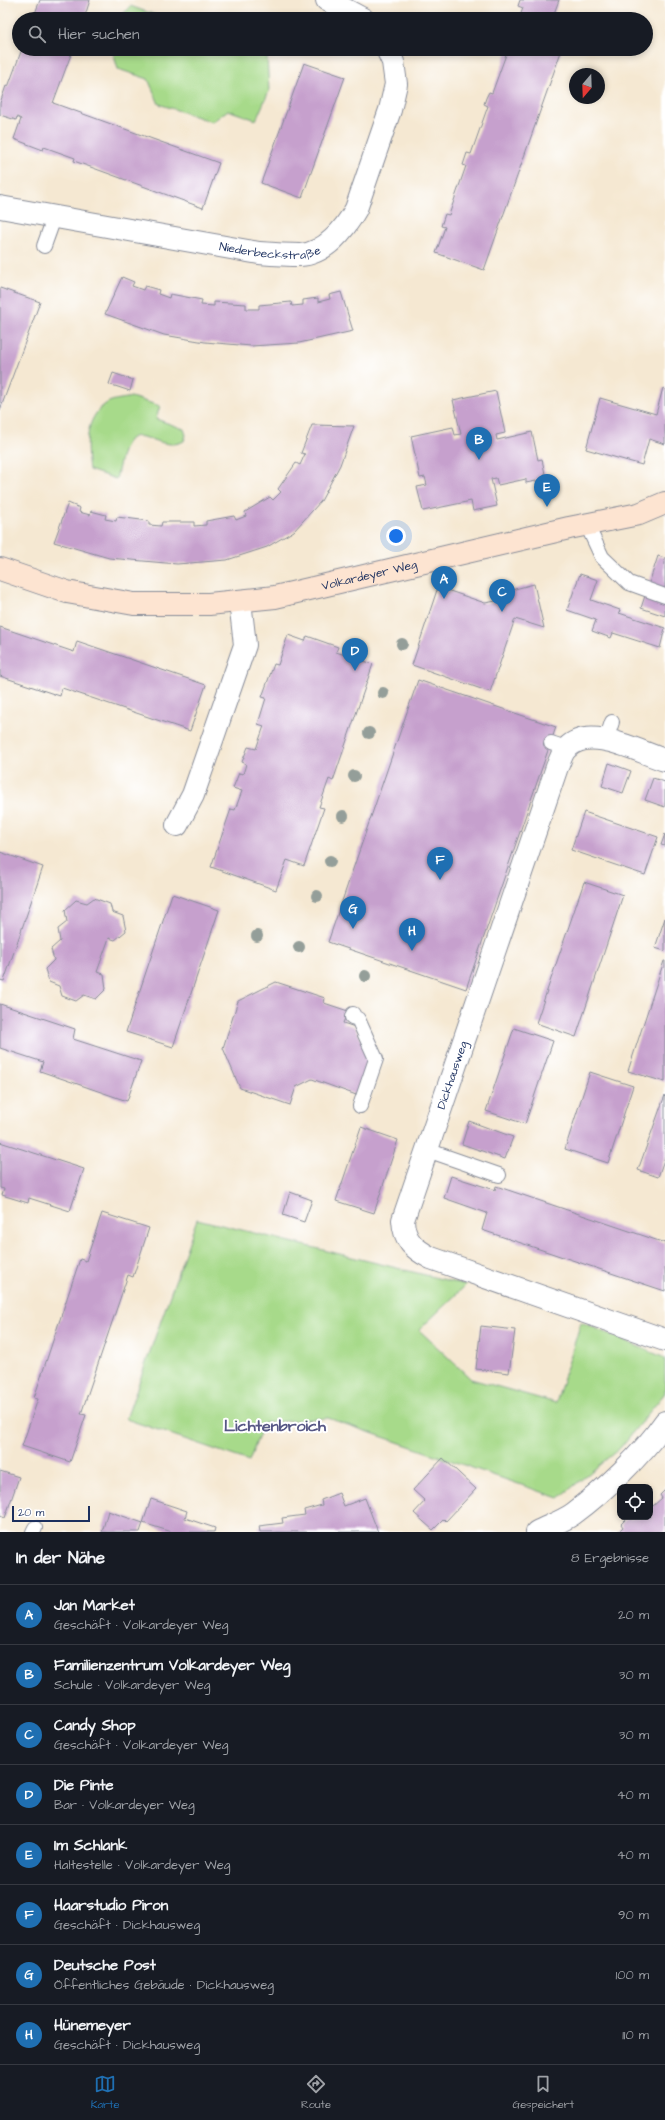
<!DOCTYPE html>
<html lang="de">
<meta charset="utf-8">
<style>
:root{--surface:#171b24;--page:#20242c;--text:#f1f3f6;--muted:#9ea1a6;--line:#363941;--accent:#1f6fb2}
body{margin:0;font-family:"Architects Daughter",sans-serif;background:var(--page);color:var(--text)}
.controls{position:absolute;right:12px;bottom:12px;display:grid;overflow:hidden;border-radius:8px;box-shadow:0 2px 6px #0003}
.controls button{width:36px;height:36px;display:grid;place-items:center;padding:0;border:0;border-bottom:1px solid var(--line);background:var(--surface);color:var(--text);font:20px sans-serif}
.compass{position:absolute;left:569px;top:68px;width:36px;height:36px;border-radius:50%;background:var(--surface);box-shadow:0 2px 6px #0003;rotate:199deg}
.scale{position:absolute;left:12px;bottom:10px;width:78px;box-sizing:border-box;padding-left:4px;border:2px solid #1b2f5e;border-top:0;font-size:11px;line-height:14px;white-space:nowrap;color:#1b2f5e;-webkit-text-stroke:3px #fff;paint-order:stroke}
.you{position:absolute;left:396px;top:536px;width:14px;height:14px;margin:-10px;border:3px solid #fff;border-radius:50%;background:#1a73e8;box-shadow:0 0 0 6px #1a73e833}
.badge{display:grid;place-items:center;width:26px;height:26px;border-radius:50%;background:var(--accent);color:#fff;font-size:13px;font-weight:700}
.pin{position:absolute;translate:-50% -33px;filter:drop-shadow(0 1px 2px #0008)}
.pin::after{content:'';position:absolute;top:21px;width:14px;height:12px;background:inherit;clip-path:polygon(0 0,100% 0,50% 100%)}
.list{margin:0;padding:0;list-style:none}
h2{display:flex;justify-content:space-between;align-items:center;height:52px;margin:0;padding:0 16px;font-size:17px}
h2 small{font-size:13px;font-weight:400;color:var(--muted)}
.list li{display:grid;grid-template-columns:26px 1fr auto;gap:12px;align-items:center;box-sizing:border-box;height:60px;padding:0 16px;border-top:1px solid var(--line)}
.list b{display:block;font-size:15px;white-space:nowrap}
.list p{margin:0;font-size:13px;white-space:nowrap;color:var(--muted)}
.list em{font-size:13px;font-style:normal;color:var(--muted)}
.icon{flex:none;width:22px;height:22px;fill:none;stroke:currentColor;stroke-width:2;stroke-linecap:round;stroke-linejoin:round}
.map{position:relative;flex:none;width:665px;height:1532px;overflow:hidden}
.search{position:absolute;background:var(--surface);box-shadow:0 2px 6px #0003;left:12px;right:12px;top:12px;height:44px;display:flex;align-items:center;gap:10px;box-sizing:border-box;padding:0 14px;border-radius:22px;color:var(--muted);font-size:15px}
.sheet{height:532px;background:var(--surface)}
nav{display:flex;justify-content:space-around;align-items:center;box-sizing:border-box;height:56px;border-top:1px solid var(--line);background:var(--surface);font-size:11px;color:var(--muted)}
nav a{display:grid;justify-items:center;gap:2px}
nav .on{color:var(--accent)}
.map>svg:first-child{display:block}
.green{fill:#a7da8a;stroke:#618474}
.building{fill:#c6a0cd}
.lines{fill:none;stroke-linecap:round;stroke-linejoin:round}
.lane-casing{stroke:#888c98;stroke-width:16}
.street-casing{stroke:#888c98;stroke-width:24}
.secondary-casing{stroke:#888c98;stroke-width:24}
.lane{stroke:#fff;stroke-width:14}
.street{stroke:#fff;stroke-width:22}
.secondary{stroke:#fde4d1;stroke-width:22}
.tree{fill:#949e99}
.labels{text-anchor:middle;stroke-width:4;stroke-linejoin:round;paint-order:stroke}
.street-label{font-size:12px;fill:#1b2f5e;stroke:#fff}
.district-label{font-size:16px;font-weight:bold;fill:#575785;stroke:#fff}
</style>
<div class="map">
<svg width="665" height="1532" viewBox="0 0 665 1532">
<rect width="100%" height="100%" fill="#fff"/>
<filter id="ink" filterUnits="userSpaceOnUse"><feTurbulence type="fractalNoise" baseFrequency=".025" numOctaves="2"/><feDisplacementMap in="SourceGraphic" scale="8" xChannelSelector="R" yChannelSelector="G"/><feConvolveMatrix kernelMatrix="1 2 1 2 8 2 1 2 1" color-interpolation-filters="sRGB"/></filter>
<filter id="wash" filterUnits="userSpaceOnUse"><feTurbulence type="fractalNoise" baseFrequency=".012" numOctaves="4" result="noise"/><feDisplacementMap in="SourceGraphic" scale="16" xChannelSelector="R" yChannelSelector="G"/><feGaussianBlur stdDeviation="0.9" result="paint"/><feColorMatrix in="noise" values="0 0 0 0 0 0 0 0 0 0 0 0 0 0 0 0 0 1.4 0 .05"/><feComposite in="paint" operator="in"/></filter>
<g filter="url(#wash)">
<rect width="100%" height="100%" fill="#f5e8d2"/>
<!-- green -->
<g class="green">
<polygon points="130,6 167,19 119,19"/>
<polygon points="112,49 254,49 267,56 269,91 256,120 228,110 212,122 159,104 148,79 118,69"/>
<path d="M131,397L160,406L156,419L184,429L186,435L184,441C162,453 138,424 127,443C121,452 119,468 116,479L89,470C86,446 84,418 107,403C113,399 125,399 131,397Z"/>
<polygon points="197,1219 466,1285 419,1330 471,1379 556,1403 581,1322 665,1358 665,1393 620,1448 559,1498 328,1418 264,1423 249,1461 126,1419"/>
</g>
<g id="blocks">
<!-- building -->
<g class="building">
<polygon points="40,0 90,0 84,19 33,19"/>
<polygon points="520,0 559,0 552,19 519,19 523,8 518,6"/>
<polygon points="22,49 73,49 53,103 219,163 203,208 74,161 75,158 44,147 43,150 14,139 21,119 17,117 16,120 0,115 0,103 6,86 8,87"/>
<polygon points="508,49 562,49 484,270 436,253 445,227 441,226 445,214 449,215 466,166 463,165 467,153 471,154 488,106 484,104 486,98 489,92 492,93"/>
<polygon points="304,63 345,77 302,198 261,183"/>
<polygon points="122,277 134,282 132,286 143,290 145,286 159,290 158,294 169,298 170,294 202,300 201,305 214,306 214,302 246,304 246,309 259,309 259,305 291,302 292,306 303,305 303,300 318,298 318,302 330,299 329,295 341,292 353,331 299,343 251,346 205,342 164,335 105,314"/>
<polygon points="0,288 40,302 0,410"/>
<polygon points="113,373 133,380 130,391 109,384"/>
<polygon points="663,388 665,389 665,444 649,439 642,465 586,449 600,398 656,414"/>
<polygon points="496,391 505,433 496,435 497,440 532,432 538,460 542,459 546,479 526,483 526,479 498,485 496,478 491,479 497,506 473,511 471,501 423,511 417,487 427,485 425,477 420,478 411,436 453,427 455,435 461,434 453,400"/>
<polygon points="312,425 354,426 340,465 321,501 294,531 267,547 227,560 177,564 109,558 54,542 68,503 80,508 79,512 90,515 91,511 106,515 105,519 116,521 117,517 149,521 149,525 161,526 162,522 194,522 194,526 206,525 206,521 234,516 236,520 246,516 245,512 270,497 273,500 281,492 278,489 296,463 300,465 305,454 301,453"/>
<polygon points="658,556 665,558 665,616 641,608"/>
<polygon points="580,574 598,580 591,600 620,610 619,613 665,628 660,648 613,633 611,638 592,631 596,620 567,610"/>
<polygon points="534,584 544,628 515,619 490,692 412,665 438,587 485,603 496,601 515,589"/>
<polygon points="0,627 74,652 77,641 206,685 190,731 62,688 60,696 0,676"/>
<polygon points="288,635 305,641 307,636 338,647 336,652 373,664 333,781 329,779 319,807 324,808 304,866 287,860 276,890 211,867 231,809 235,810 242,791 233,788 239,773 243,774 246,764 242,762 248,747 256,749 264,726 258,724 266,698 262,697 274,664 278,665"/>
<polygon points="418,680 556,727 466,989 328,942"/>
<polygon points="609,763 631,771 623,793 602,786"/>
<polygon points="653,778 665,782 665,807 645,800"/>
<polygon points="584,812 658,837 645,875 571,850"/>
<polygon points="665,834 665,846 661,845"/>
<polygon points="0,852 43,867 4,981 0,980"/>
<polygon points="584,882 623,895 576,1037 536,1023"/>
<polygon points="172,894 219,910 173,1047 126,1032"/>
<polygon points="94,898 110,904 112,912 123,916 126,931 115,940 109,938 97,972 104,974 106,989 96,999 84,995 76,1001 62,996 59,986 49,982 45,969 54,960 51,949 60,941 58,929 67,922 65,910 76,900 87,903"/>
<polygon points="665,918 665,951 655,948"/>
<polygon points="664,961 665,961 665,1082 628,1071"/>
<polygon points="276,982 325,998 324,1003 348,1011 343,1023 355,1027 371,1058 359,1096 312,1079 296,1087 290,1105 240,1088 223,1048 238,1001"/>
<polygon points="0,1004 75,1029 73,1039 141,1061 127,1101 40,1071 43,1062 0,1048"/>
<polygon points="514,1028 553,1041 525,1124 486,1111"/>
<polygon points="590,1072 633,1086 608,1163 565,1149"/>
<polygon points="665,1095 665,1157 658,1177 638,1170"/>
<polygon points="469,1121 513,1137 505,1159 462,1144"/>
<polygon points="361,1127 398,1140 374,1213 336,1201"/>
<polygon points="0,1142 84,1169 70,1211 29,1198 28,1203 2,1195 4,1189 0,1188"/>
<polygon points="451,1176 495,1190 496,1186 665,1243 665,1291 482,1230 487,1213 444,1198"/>
<polygon points="290,1192 312,1200 304,1222 283,1215"/>
<polygon points="102,1213 149,1228 133,1277 128,1275 81,1414 86,1415 70,1462 22,1446 38,1399 34,1398 80,1259 86,1261"/>
<polygon points="481,1326 515,1330 509,1373 476,1369"/>
<polygon points="443,1458 476,1489 446,1521 444,1519 433,1530 414,1513 425,1501 413,1490"/>
<polygon points="0,1471 19,1477 5,1518 0,1516"/>
<polygon points="665,1490 665,1532 618,1532 623,1527 621,1524 628,1517 631,1519 634,1517 650,1517 650,1507 652,1505 653,1506 662,1498 660,1495"/>
<polygon points="339,1493 344,1506 365,1498 378,1532 260,1532 259,1526 283,1523 282,1518 305,1515 304,1510 322,1505 321,1500"/>
<polygon points="151,1499 187,1511 185,1518 215,1528 214,1532 172,1532 143,1523"/>
<polygon points="108,1511 143,1523 140,1532 102,1532"/>
</g>
</g>
</g>
<g filter="url(#ink)">
<use href="#blocks" fill-opacity="0" stroke="#888c98" stroke-width="1"/>
<g class="lines">
<defs>
<g id="lane">
<polyline points="44,246 54,218"/>
<polyline points="587,525 602,557 629,583 665,596"/>
<polyline points="606,740 612,722"/>
<polyline points="551,743 566,748"/>
<polyline points="353,1014 352,1017 358,1019 376,1059 360,1106"/>
<polyline points="427,1150 499,1175"/>
<polyline points="33,1532 35,1528"/>
</g>
<g id="street">
<polyline points="327,0 363,19"/>
<path id="s1" d="M0,207L259,253C272,254 286,255 300,255C325,254 345,229 356,209L390,110L396,84L393,62L387,49"/>
<path d="M665,760C638,752 590,724 567,748C562,752 560,761 557,767L403,1220C404,1241 414,1249 431,1258L665,1340"/>
<polyline points="177,825 193,795 245,645 240,601"/>
<path d="M537,1532C549,1526 563,1521 573,1514C605,1490 642,1455 665,1422"/>
</g>
<g id="secondary">
<path id="s2" d="M0,569L67,592L134,604H209L275,597L569,528L639,514L665,503"/>
</g>
</defs>
<!-- lane casing -->
<use href="#lane" class="lane-casing"/>
<!-- street casing -->
<use href="#street" class="street-casing"/>
<!-- secondary casing -->
<use href="#secondary" class="secondary-casing"/>
<!-- lane -->
<use href="#lane" class="lane"/>
<!-- street -->
<use href="#street" class="street"/>
<!-- secondary -->
<use href="#secondary" class="secondary"/>
</g>
<!-- trees -->
<g class="tree">
<circle cx="402" cy="644" r="6"/>
<circle cx="383" cy="693" r="6"/>
<circle cx="369" cy="733" r="6"/>
<circle cx="354" cy="776" r="6"/>
<circle cx="343" cy="816" r="6"/>
<circle cx="330" cy="861" r="6"/>
<circle cx="317" cy="896" r="6"/>
<circle cx="257" cy="936" r="6"/>
<circle cx="299" cy="947" r="6"/>
<circle cx="365" cy="976" r="6"/>
</g>
</g>
<g class="labels">
<!-- street labels -->
<g class="street-label">
<text dy="4" stroke="none"><textPath href="#s1" startOffset="274">Niederbeckstraße</textPath></text>
<text dy="4" stroke="none"><textPath href="#s2" startOffset="377">Volkardeyer Weg</textPath></text>
<text transform="translate(452 1075) rotate(-71)" y="4">Dickhausweg</text>
</g>
<!-- district labels -->
<g class="district-label">
<text x="275" y="1431">Lichtenbroich</text>
</g>
</g>
</svg>
<div class="controls">
<button><svg class="icon" aria-label="locate" viewBox="0 0 24 24"><circle cx="12" cy="12" r="6"/><path d="M12 2v4M12 18v4M2 12h4M18 12h4"/></svg></button>
</div>
<svg class="compass" viewBox="-18 -18 36 36"><path d="M0-13l5 13h-10z" fill="#e53935"/><path d="M0 13l5-13h-10z" fill="#9ea1a6"/></svg>
<div class="scale">20 m</div>
<div class="you"></div>
<div class="pin badge" style="left:444px;top:599px">A</div>
<div class="pin badge" style="left:479px;top:460px">B</div>
<div class="pin badge" style="left:502px;top:612px">C</div>
<div class="pin badge" style="left:355px;top:671px">D</div>
<div class="pin badge" style="left:547px;top:507px">E</div>
<div class="pin badge" style="left:440px;top:880px">F</div>
<div class="pin badge" style="left:353px;top:929px">G</div>
<div class="pin badge" style="left:412px;top:951px">H</div>
<div class="search"><svg class="icon" aria-label="search" viewBox="0 0 24 24"><circle cx="10" cy="10" r="6"/><path d="M15 15l6 6"/></svg>Hier suchen</div>
</div>
<section class="sheet">
<h2>In der Nähe<small>8 Ergebnisse</small></h2>
<ul class="list">
<li><span class="badge">A</span><div><b>Jan Market</b><p>Geschäft · Volkardeyer Weg</p></div><em>20 m</em></li>
<li><span class="badge">B</span><div><b>Familienzentrum Volkardeyer Weg</b><p>Schule · Volkardeyer Weg</p></div><em>30 m</em></li>
<li><span class="badge">C</span><div><b>Candy Shop</b><p>Geschäft · Volkardeyer Weg</p></div><em>30 m</em></li>
<li><span class="badge">D</span><div><b>Die Pinte</b><p>Bar · Volkardeyer Weg</p></div><em>40 m</em></li>
<li><span class="badge">E</span><div><b>Im Schlank</b><p>Haltestelle · Volkardeyer Weg</p></div><em>40 m</em></li>
<li><span class="badge">F</span><div><b>Haarstudio Piron</b><p>Geschäft · Dickhausweg</p></div><em>90 m</em></li>
<li><span class="badge">G</span><div><b>Deutsche Post</b><p>Öffentliches Gebäude · Dickhausweg</p></div><em>100 m</em></li>
<li><span class="badge">H</span><div><b>Hünemeyer</b><p>Geschäft · Dickhausweg</p></div><em>110 m</em></li>
</ul>
</section>
<nav>
<a class="on"><svg class="icon" aria-label="map" viewBox="0 0 24 24"><path d="M3 6l6-2 6 2 6-2v14l-6 2-6-2-6 2zM9 4v14M15 6v14"/></svg>Karte</a>
<a><svg class="icon" aria-label="directions" viewBox="0 0 24 24"><path d="M12 3l9 9-9 9-9-9zM9 14v-3h6M13 9l2 2-2 2"/></svg>Route</a>
<a><svg class="icon" aria-label="saved" viewBox="0 0 24 24"><path d="M7 4h10v16l-5-4-5 4z"/></svg>Gespeichert</a>
</nav>
